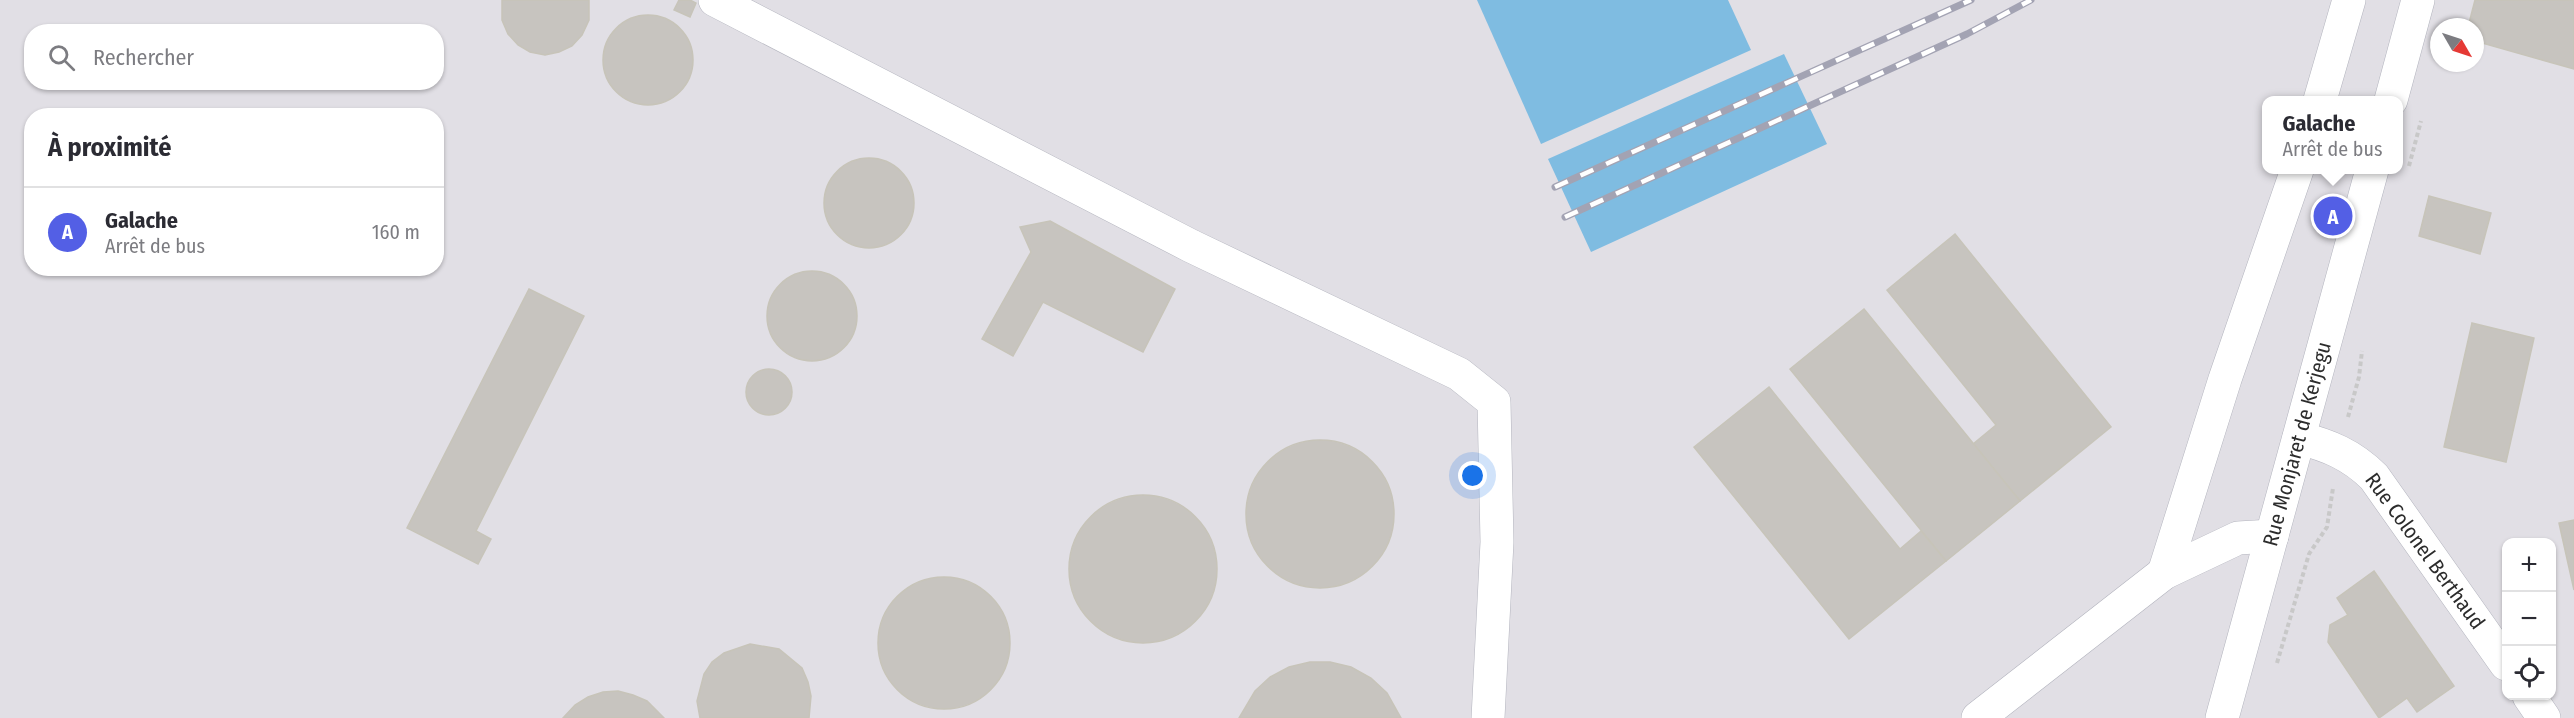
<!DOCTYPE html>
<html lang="fr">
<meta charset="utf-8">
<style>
:root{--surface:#fff;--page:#f2f2f3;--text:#2b2b33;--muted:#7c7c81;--line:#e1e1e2;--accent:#535fe5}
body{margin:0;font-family:"Fira Sans Condensed",sans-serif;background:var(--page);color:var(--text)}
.controls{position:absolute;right:18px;bottom:18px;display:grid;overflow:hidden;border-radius:12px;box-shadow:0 2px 4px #0004}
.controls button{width:54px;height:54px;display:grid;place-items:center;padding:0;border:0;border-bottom:2px solid var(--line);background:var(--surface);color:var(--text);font:30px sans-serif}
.compass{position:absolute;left:2430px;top:18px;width:54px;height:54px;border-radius:50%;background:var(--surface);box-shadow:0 2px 4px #0004;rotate:129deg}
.you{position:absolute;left:1473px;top:476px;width:21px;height:21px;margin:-15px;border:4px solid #fff;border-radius:50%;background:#1a73e8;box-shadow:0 0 0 9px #1a73e833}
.badge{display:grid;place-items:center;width:39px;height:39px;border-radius:50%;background:var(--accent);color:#fff;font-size:20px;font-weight:700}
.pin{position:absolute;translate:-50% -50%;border:3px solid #fff;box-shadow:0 2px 6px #0006}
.popup{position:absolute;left:2262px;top:96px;width:141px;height:78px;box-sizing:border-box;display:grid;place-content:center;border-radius:12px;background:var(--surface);filter:drop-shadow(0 2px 4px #0005);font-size:20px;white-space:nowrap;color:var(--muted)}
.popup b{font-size:22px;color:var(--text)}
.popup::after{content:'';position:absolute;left:50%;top:100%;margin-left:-12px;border:12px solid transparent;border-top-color:var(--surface)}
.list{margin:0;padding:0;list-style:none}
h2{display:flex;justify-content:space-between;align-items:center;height:78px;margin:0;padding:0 24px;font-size:26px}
h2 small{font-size:20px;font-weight:400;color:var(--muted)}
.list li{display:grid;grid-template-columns:39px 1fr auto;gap:18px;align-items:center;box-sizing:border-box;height:90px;padding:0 24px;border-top:2px solid var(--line)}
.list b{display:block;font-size:22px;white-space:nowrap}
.list p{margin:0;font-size:20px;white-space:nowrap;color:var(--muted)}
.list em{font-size:20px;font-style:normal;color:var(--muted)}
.icon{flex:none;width:33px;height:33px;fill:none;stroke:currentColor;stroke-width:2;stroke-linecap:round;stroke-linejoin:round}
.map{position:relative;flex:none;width:2574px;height:718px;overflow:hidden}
.search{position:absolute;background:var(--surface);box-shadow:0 2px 4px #0004;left:24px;top:24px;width:420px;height:66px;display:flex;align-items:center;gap:15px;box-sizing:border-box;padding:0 21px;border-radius:24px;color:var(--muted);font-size:22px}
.panel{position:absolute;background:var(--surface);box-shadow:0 2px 4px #0004;left:24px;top:108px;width:420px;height:168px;border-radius:24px}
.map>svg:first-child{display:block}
.industrial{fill:#e1dfe5;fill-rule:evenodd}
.water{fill:#7fbce1}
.building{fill:#c7c4bf;stroke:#c7c4b9;stroke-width:1.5}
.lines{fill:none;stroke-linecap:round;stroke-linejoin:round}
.minor-casing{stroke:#b3b4be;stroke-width:34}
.path{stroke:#c8c8c8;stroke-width:4;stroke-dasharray:4.5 3;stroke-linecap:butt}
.minor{stroke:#fff;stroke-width:33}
.rail-casing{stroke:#a3a3b3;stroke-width:7}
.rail{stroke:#fff;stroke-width:4.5;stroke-dasharray:14;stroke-linecap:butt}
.labels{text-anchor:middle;stroke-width:4.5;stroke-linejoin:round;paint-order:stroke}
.street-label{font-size:21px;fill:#2c2c2c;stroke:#fff}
</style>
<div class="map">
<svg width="2574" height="718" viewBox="0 0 2574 718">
<rect width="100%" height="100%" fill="#ece8e0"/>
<!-- industrial -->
<path class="industrial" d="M0,0H2574V718H0ZM2439,27H2475V63H2439ZM32,32H436V82H32ZM2267,100H2399V170H2267ZM32,116H436V268H32ZM2506,542H2552V696H2506Z"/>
<!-- water -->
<g class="water">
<polygon points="1477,0 1728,0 1751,50 1541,144"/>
<polygon points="1784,54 1827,144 1591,252 1548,159"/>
</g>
<!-- building -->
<g class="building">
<polygon points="502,0 589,0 589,20 582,35 572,46 559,52 545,55 530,52 518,45 508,34 502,20"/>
<polygon points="679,0 690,0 696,3 690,17 674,10"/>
<polygon points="2475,0 2574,0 2574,69 2475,41 2475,27 2468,27"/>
<circle cx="648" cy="60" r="45"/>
<circle cx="869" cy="203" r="45"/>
<polygon points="2429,196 2491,213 2480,254 2419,236"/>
<polygon points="1050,221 1175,289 1143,352 1043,302 1013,356 982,339 1031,252 1020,227"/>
<polygon points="1955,234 2111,427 2020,501 1973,444 1996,425 1887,290"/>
<circle cx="812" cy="316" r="45"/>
<polygon points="529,289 584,316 476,531 491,539 478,564 407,528"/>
<polygon points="1864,309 2020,501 1946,561 1790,369"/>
<polygon points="2472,323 2534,338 2506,462 2444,447"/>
<circle cx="769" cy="392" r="23"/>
<polygon points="1769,387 1900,549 1921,531 1946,561 1849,639 1694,447"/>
<circle cx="1320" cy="514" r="74"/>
<circle cx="1143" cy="569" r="74"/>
<polygon points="2574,520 2574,590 2559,523"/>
<polygon points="2374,571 2454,686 2417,712 2407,698 2379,718 2328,642 2330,625 2348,615 2337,598"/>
<circle cx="944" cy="643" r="66"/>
<polygon points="750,644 779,649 802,668 808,682 811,696 809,718 700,718 697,701 704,674 712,662 724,653"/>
<polygon points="1310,662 1330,662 1351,667 1371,678 1387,693 1401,718 1239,718 1255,691 1270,677 1289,667"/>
<polygon points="618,691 633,695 647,701 664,718 563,718 575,705 588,697 603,692"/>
</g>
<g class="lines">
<defs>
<g id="minor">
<polyline points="715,0 1191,246 1459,374 1494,402 1497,542 1488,718"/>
<polyline points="2320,100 2349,0"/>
<polyline points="2391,100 2418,0"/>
<path d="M2299,438C2328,445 2352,455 2374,477L2506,664"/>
<polyline points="2164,573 2225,379 2297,170"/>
<polyline points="2529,696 2544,718"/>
<polyline points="1978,718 2164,573 2238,538 2272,536"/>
<polyline points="2222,718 2372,170"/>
</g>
</defs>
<!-- minor casing -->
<use href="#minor" class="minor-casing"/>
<!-- path -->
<g class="path">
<polyline points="2409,166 2421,121"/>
<polyline points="2348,417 2359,377 2362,351"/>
<polyline points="2277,663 2309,554 2327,527 2333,488"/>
</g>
<!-- minor -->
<use href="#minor" class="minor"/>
<defs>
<g id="rail">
<polyline points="1555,187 1971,0"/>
<polyline points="1565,217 1967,34 2031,0"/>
</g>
</defs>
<!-- rail casing -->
<use href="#rail" class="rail-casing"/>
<!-- rail -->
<use href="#rail" class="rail"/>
</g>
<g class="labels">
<!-- street labels -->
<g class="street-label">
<text transform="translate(2297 444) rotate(-75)" y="7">Rue Monjaret de Kerjegu</text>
<text transform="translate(2425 551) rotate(54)" y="7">Rue Colonel Berthaud</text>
</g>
</g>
</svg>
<div class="controls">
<button>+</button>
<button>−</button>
<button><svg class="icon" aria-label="locate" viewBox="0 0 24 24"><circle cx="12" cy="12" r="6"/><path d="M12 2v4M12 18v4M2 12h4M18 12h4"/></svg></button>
</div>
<svg class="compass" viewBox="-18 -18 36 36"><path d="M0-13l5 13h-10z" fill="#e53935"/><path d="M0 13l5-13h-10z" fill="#7c7c81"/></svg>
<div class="you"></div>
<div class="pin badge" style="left:2333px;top:216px">A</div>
<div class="popup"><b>Galache</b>Arrêt de bus</div>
<div class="search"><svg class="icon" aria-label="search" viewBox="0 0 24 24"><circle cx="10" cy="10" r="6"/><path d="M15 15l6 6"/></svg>Rechercher</div>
<section class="panel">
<h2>À proximité<small></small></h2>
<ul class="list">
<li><span class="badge">A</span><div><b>Galache</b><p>Arrêt de bus</p></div><em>160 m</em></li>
</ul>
</section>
</div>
